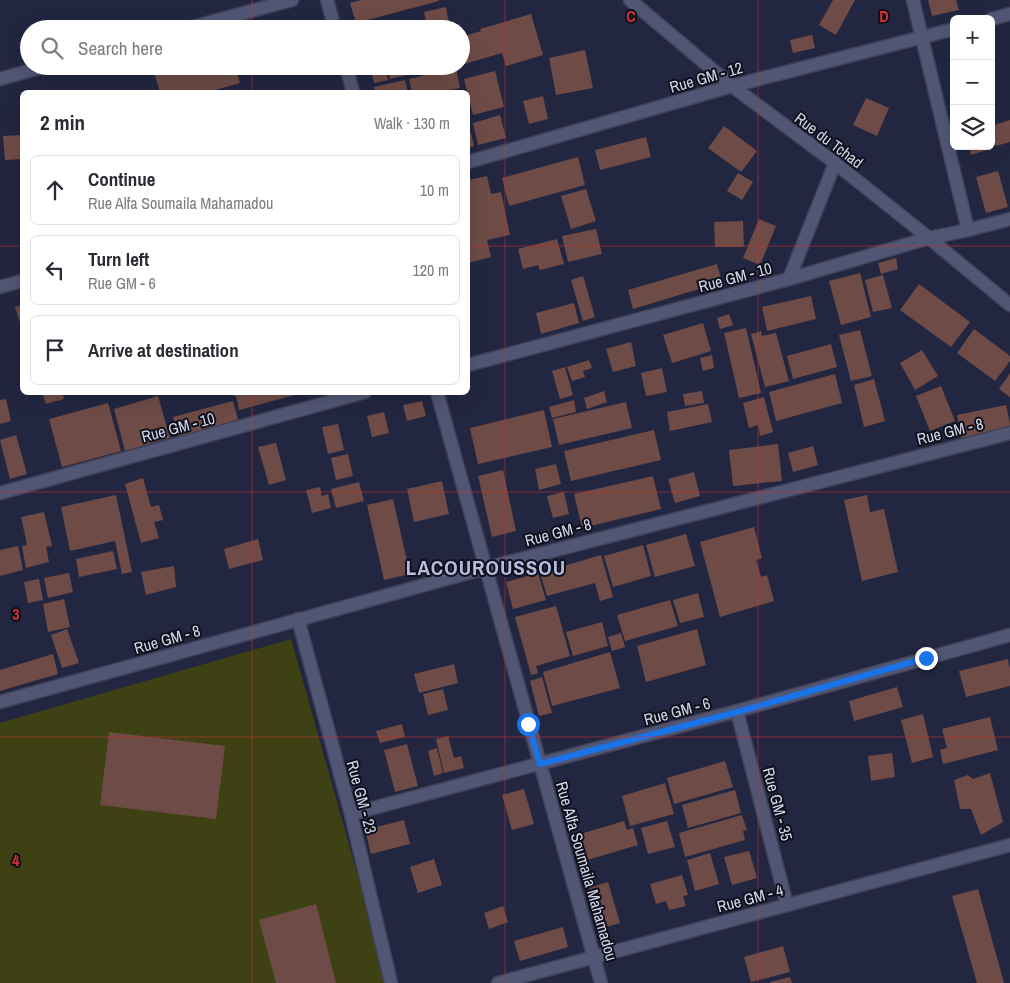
<!DOCTYPE html>
<meta charset="utf-8">
<style>
:root{--surface:#fff;--page:#f2f2f3;--text:#2b2b33;--muted:#7c7c81;--line:#e1e1e2}
body{margin:0;font-family:"Archivo Narrow",sans-serif;background:var(--page);color:var(--text)}
.controls{position:absolute;right:15px;top:15px;display:grid;overflow:hidden;border-radius:8px;box-shadow:0 5px 20px #0002}
.controls button{width:45px;height:45px;display:grid;place-items:center;padding:0;border:0;border-bottom:1px solid var(--line);background:var(--surface);color:var(--text);font:25px sans-serif}
.stop{position:absolute;width:15px;height:15px;margin:-11px;border:4px solid #1a73e8;border-radius:50%;background:#fff}
.stop.end{background:#1a73e8;border-color:#fff;box-shadow:0 1px 5px #0008}
.list{margin:0;padding:0;list-style:none}
h2{display:flex;justify-content:space-between;align-items:center;height:65px;margin:0;padding:0 20px;font-size:21px}
h2 small{font-size:16px;font-weight:400;color:var(--muted)}
.list li{display:grid;grid-template-columns:32px 1fr auto;gap:15px;align-items:center;box-sizing:border-box;height:70px;margin:0 10px 10px;padding:0 10px;border:1px solid var(--line);border-radius:8px}
.list b{display:block;font-size:19px;white-space:nowrap}
.list p{margin:0;font-size:16px;white-space:nowrap;color:var(--muted)}
.list em{font-size:16px;font-style:normal;color:var(--muted)}
.icon{flex:none;width:28px;height:28px;fill:none;stroke:currentColor;stroke-width:2;stroke-linecap:round;stroke-linejoin:round}
.map{position:relative;flex:none;width:1010px;height:983px;overflow:hidden}
.search{position:absolute;background:var(--surface);box-shadow:0 5px 20px #0002;left:20px;top:20px;width:450px;height:55px;display:flex;align-items:center;gap:12px;box-sizing:border-box;padding:0 18px;border-radius:28px;color:var(--muted);font-size:19px}
.panel{position:absolute;background:var(--surface);box-shadow:0 5px 20px #0002;left:20px;top:90px;width:450px;height:305px;border-radius:8px}
.map>svg:first-child{display:block}
.green{fill:#3d4113}
.building{fill:#6e4b46}
.lines{fill:none;stroke-linecap:round;stroke-linejoin:round}
.minor-casing{stroke:#404259;stroke-width:15}
.minor{stroke:#525675;stroke-width:12}
.route{stroke:#1a73e8;stroke-width:6}
.grid{fill:none;stroke:#d63132;stroke-width:1;stroke-opacity:0.55}
.labels{text-anchor:middle;stroke-width:4;stroke-linejoin:round;paint-order:stroke}
.street-label{font-size:16px;fill:#d3d7e9;stroke:#0f101c}
.district-label{font-size:21px;font-weight:bold;letter-spacing:1px;fill:#b6bcdf;stroke:#0f101c}
.grid-label{font-size:16px;text-anchor:middle;font-weight:bold;fill:#d63132;stroke:#0f101c;stroke-width:4;stroke-linejoin:round;paint-order:stroke}
</style>
<div class="map">
<svg width="1010" height="983" viewBox="0 0 1010 983">
<rect width="100%" height="100%" fill="#232641"/>
<!-- green -->
<polygon class="green" points="291,639 388,983 0,983 0,723"/>
<!-- building -->
<g class="building">
<polygon points="361,0 439,0 439,1 356,23 350,3"/>
<polygon points="833,0 855,0 836,35 819,25"/>
<polygon points="928,0 956,0 959,10 932,16"/>
<polygon points="446,7 450,29 428,29 424,12"/>
<polygon points="531,14 543,55 506,66 502,53 461,65 461,37 481,31 480,29"/>
<polygon points="812,35 815,48 793,53 790,40"/>
<polygon points="585,50 593,88 556,95 549,58"/>
<polygon points="152,66 198,66 198,68 203,66 235,66 240,83 208,92 160,92"/>
<polygon points="387,66 419,66 420,72 390,79"/>
<polygon points="385,67 388,80 374,83 371,70"/>
<polygon points="456,68 460,88 439,92 412,92 409,79"/>
<polygon points="495,71 504,107 473,115 464,79"/>
<polygon points="405,80 408,92 375,92 374,87"/>
<polygon points="543,96 548,119 529,124 523,101"/>
<polygon points="866,98 889,108 877,136 853,125"/>
<polygon points="500,115 506,138 478,145 473,123"/>
<polygon points="1010,120 1010,142 996,146 991,131 991,126"/>
<polygon points="724,126 757,151 741,172 708,148"/>
<polygon points="471,133 474,146 468,148 468,134"/>
<polygon points="22,135 22,159 5,160 3,136"/>
<polygon points="646,137 651,157 600,170 595,150"/>
<polygon points="969,146 992,146 993,148 971,155"/>
<polygon points="578,157 585,185 509,206 502,178"/>
<polygon points="998,171 1008,207 986,213 976,177"/>
<polygon points="738,173 753,182 742,200 727,191"/>
<polygon points="487,176 491,194 501,192 510,235 487,240 491,257 468,263 468,180"/>
<polygon points="586,189 596,221 571,229 561,196"/>
<polygon points="759,219 776,226 760,265 743,258"/>
<polygon points="743,221 744,247 715,247 714,222"/>
<polygon points="596,229 602,254 568,262 562,236"/>
<polygon points="557,239 564,264 540,270 538,265 523,269 518,249"/>
<polygon points="896,258 898,269 881,274 878,263"/>
<polygon points="717,264 722,282 633,309 628,290"/>
<polygon points="860,273 871,317 841,325 829,281"/>
<polygon points="883,275 892,308 873,312 865,280"/>
<polygon points="583,276 595,317 583,321 571,280"/>
<polygon points="919,284 970,322 951,347 900,310"/>
<polygon points="811,296 816,319 767,331 762,307"/>
<polygon points="574,303 579,323 541,334 536,313"/>
<polygon points="22,305 22,329 15,307"/>
<polygon points="729,314 733,325 720,329 717,318"/>
<polygon points="703,323 711,351 672,363 663,335"/>
<polygon points="746,328 761,393 739,398 724,333"/>
<polygon points="974,329 1010,356 1010,361 995,381 957,353"/>
<polygon points="860,330 872,376 851,381 839,335"/>
<polygon points="761,331 762,336 776,333 789,381 765,387 751,334"/>
<polygon points="631,342 636,366 613,372 606,349"/>
<polygon points="831,344 837,367 793,379 787,356"/>
<polygon points="922,350 938,376 915,390 900,363"/>
<polygon points="712,355 714,368 703,371 700,358"/>
<polygon points="589,360 592,368 583,371 585,377 572,381 567,367"/>
<polygon points="565,367 573,395 560,399 552,371"/>
<polygon points="662,368 667,392 646,396 641,373"/>
<polygon points="1010,373 1010,397 999,389"/>
<polygon points="835,374 842,403 776,421 769,392"/>
<polygon points="874,379 885,421 864,427 854,385"/>
<polygon points="941,386 955,421 930,431 916,396"/>
<polygon points="604,391 607,402 587,409 584,398"/>
<polygon points="702,391 704,403 685,406 683,394"/>
<polygon points="42,392 62,392 64,399 46,404"/>
<polygon points="233,392 302,392 302,393 239,410 236,396 234,396"/>
<polygon points="158,396 170,438 125,451 114,409"/>
<polygon points="764,397 773,432 760,436 758,425 749,428 743,403"/>
<polygon points="6,399 11,421 0,424 0,400"/>
<polygon points="574,400 576,412 552,418 549,407"/>
<polygon points="233,401 240,427 180,443 173,417"/>
<polygon points="422,401 426,416 407,421 403,405"/>
<polygon points="626,402 632,428 559,445 553,419"/>
<polygon points="108,403 121,451 62,467 49,419"/>
<polygon points="708,404 712,422 670,431 667,412"/>
<polygon points="1006,405 1010,423 1010,432 962,442 957,415"/>
<polygon points="544,410 552,447 478,464 470,428"/>
<polygon points="384,412 389,433 372,437 367,416"/>
<polygon points="338,424 344,450 328,454 322,427"/>
<polygon points="654,430 661,460 571,481 564,451"/>
<polygon points="16,435 27,474 10,479 0,440"/>
<polygon points="276,443 286,480 269,485 258,447"/>
<polygon points="778,444 782,481 733,486 729,450"/>
<polygon points="813,446 818,465 793,472 788,453"/>
<polygon points="348,454 353,476 336,480 331,458"/>
<polygon points="556,464 561,484 539,490 535,469"/>
<polygon points="503,470 516,531 492,537 478,476"/>
<polygon points="694,472 700,496 675,503 668,479"/>
<polygon points="653,476 661,509 582,528 574,494"/>
<polygon points="143,478 151,507 159,505 163,520 154,522 159,538 141,543 125,484"/>
<polygon points="442,481 449,514 414,522 407,489"/>
<polygon points="359,482 364,501 336,508 331,489"/>
<polygon points="320,487 322,496 328,494 331,508 312,513 306,490"/>
<polygon points="564,492 569,514 553,518 547,496"/>
<polygon points="116,495 132,572 122,574 115,541 70,551 61,507"/>
<polygon points="867,495 870,512 884,509 898,572 862,581 844,500"/>
<polygon points="393,499 410,574 384,580 367,505"/>
<polygon points="44,512 52,546 46,547 49,562 26,568 22,546 27,545 21,517"/>
<polygon points="754,527 762,558 756,560 761,577 767,575 774,601 720,617 700,542"/>
<polygon points="686,534 695,566 655,577 646,545"/>
<polygon points="258,539 263,560 229,569 224,549"/>
<polygon points="643,545 651,576 613,587 604,556"/>
<polygon points="18,546 23,570 0,576 0,550"/>
<polygon points="113,551 117,569 79,577 76,559"/>
<polygon points="601,555 613,597 600,601 595,583 547,596 540,573"/>
<polygon points="174,566 176,587 146,595 141,572"/>
<polygon points="69,573 73,592 48,598 44,578"/>
<polygon points="538,573 546,600 513,609 506,582"/>
<polygon points="39,579 43,600 28,603 24,582"/>
<polygon points="698,593 704,617 680,623 673,600"/>
<polygon points="64,599 70,627 48,632 43,604"/>
<polygon points="670,600 678,626 625,641 617,615"/>
<polygon points="556,606 570,656 536,666 538,673 531,675 515,617"/>
<polygon points="602,622 608,646 573,656 566,632"/>
<polygon points="67,629 79,663 62,668 51,635"/>
<polygon points="697,629 706,665 646,682 637,646"/>
<polygon points="621,633 625,647 612,651 608,637"/>
<polygon points="610,652 620,688 552,706 543,672"/>
<polygon points="53,654 58,674 0,691 0,670"/>
<polygon points="1008,659 1010,669 1010,686 966,697 959,671"/>
<polygon points="454,664 458,683 419,693 414,674"/>
<polygon points="542,677 552,713 539,716 530,681"/>
<polygon points="897,687 903,707 854,721 849,701"/>
<polygon points="443,689 448,710 428,715 423,694"/>
<polygon points="923,714 933,757 912,763 901,720"/>
<polygon points="990,717 998,750 943,764 940,750 947,748 942,729"/>
<polygon points="402,724 405,737 380,743 376,731"/>
<polygon points="109,732 225,746 216,819 100,805"/>
<polygon points="448,736 454,758 461,756 464,768 444,773 436,739"/>
<polygon points="407,744 418,786 395,792 384,750"/>
<polygon points="437,748 443,773 434,776 428,751"/>
<polygon points="892,753 895,777 871,781 868,756"/>
<polygon points="725,761 733,787 674,804 667,778"/>
<polygon points="990,773 1003,822 981,835 971,809 960,809 954,780 968,775 973,779"/>
<polygon points="665,783 674,814 630,826 622,796"/>
<polygon points="524,789 534,824 512,830 502,795"/>
<polygon points="735,790 741,813 688,828 682,805"/>
<polygon points="742,815 747,830 743,831 745,840 685,857 679,833"/>
<polygon points="404,820 410,844 371,854 365,830"/>
<polygon points="624,821 627,830 633,828 638,845 584,861 577,835"/>
<polygon points="667,821 675,847 648,854 641,828"/>
<polygon points="749,851 757,878 732,885 724,857"/>
<polygon points="710,853 719,884 695,891 687,860"/>
<polygon points="434,859 442,885 418,893 410,867"/>
<polygon points="682,875 688,895 683,896 686,906 669,910 666,901 656,904 650,884"/>
<polygon points="608,882 620,923 600,929 589,888"/>
<polygon points="978,889 1004,983 977,983 952,896"/>
<polygon points="316,904 336,983 276,983 259,920"/>
<polygon points="503,906 508,922 489,929 484,913"/>
<polygon points="563,927 568,947 520,961 514,941"/>
<polygon points="783,946 790,972 751,982 744,957"/>
<polygon points="790,977 792,983 770,983 770,982"/>
</g>
<g class="lines">
<defs>
<g id="minor">
<polyline points="327,0 335,29"/>
<polyline points="630,0 732,86 835,163 929,238 1010,305"/>
<polyline points="913,0 968,230"/>
<polyline points="991,19 1010,14"/>
<polyline points="185,29 292,0"/>
<polyline points="346,66 353,92"/>
<polyline points="0,79 46,66"/>
<polyline points="468,162 732,86 954,29"/>
<polyline points="789,279 835,163"/>
<polyline points="0,287 22,281"/>
<polyline points="468,365 789,279 929,238 968,230 1010,219"/>
<polyline points="437,392 601,983"/>
<polyline points="0,493 365,392"/>
<polyline points="298,619 351,814 391,983"/>
<polyline points="0,702 486,568 1010,433"/>
<polyline points="737,711 787,905"/>
<polyline points="351,814 737,711 1010,635"/>
<polyline points="498,983 1010,845"/>
</g>
</defs>
<!-- minor casing -->
<use href="#minor" class="minor-casing"/>
<!-- minor -->
<use href="#minor" class="minor"/>
</g>
<g class="lines">
<!-- route -->
<polyline class="route" points="528,724 540,764 737,712 926,658"/>
</g>
<!-- grid -->
<path class="grid" d="M252,0V29M505,0V983M758,0V983M252,66V92M0,246H22M468,246H1010M252,392V983M0,492H1010M0,737H1010"/>
<g class="labels">
<!-- street labels -->
<g class="street-label">
<text transform="translate(706 77) rotate(-16)" y="6">Rue GM - 12</text>
<text transform="translate(829 140) rotate(37)" y="6">Rue du Tchad</text>
<text transform="translate(735 277) rotate(-15)" y="6">Rue GM - 10</text>
<text transform="translate(178 427) rotate(-15)" y="6">Rue GM - 10</text>
<text transform="translate(950 431) rotate(-14)" y="6">Rue GM - 8</text>
<text transform="translate(558 532) rotate(-15)" y="6">Rue GM - 8</text>
<text transform="translate(167 639) rotate(-16)" y="6">Rue GM - 8</text>
<text transform="translate(677 711) rotate(-15)" y="6">Rue GM - 6</text>
<text transform="translate(362 797) rotate(75)" y="6">Rue GM - 23</text>
<text transform="translate(778 804) rotate(75)" y="6">Rue GM - 35</text>
<text transform="translate(587 871) rotate(74)" y="6">Rue Alfa Soumaila Mahamadou</text>
<text transform="translate(750 898) rotate(-15)" y="6">Rue GM - 4</text>
</g>
<!-- district labels -->
<g class="district-label">
<text x="486" y="575">LACOUROUSSOU</text>
</g>
</g>
<g class="grid-label">
<text x="631" y="22">C</text>
<text x="884" y="22">D</text>
<text x="16" y="620">3</text>
<text x="16" y="866">4</text>
</g>
</svg>
<div class="controls">
<button>+</button>
<button>−</button>
<button><svg class="icon" aria-label="layers" viewBox="0 0 24 24"><path d="M12 4l9 5-9 5-9-5zM3 14l9 5 9-5"/></svg></button>
</div>
<div class="stop" style="left:528px;top:724px"></div>
<div class="stop end" style="left:926px;top:658px"></div>
<div class="search"><svg class="icon" aria-label="search" viewBox="0 0 24 24"><circle cx="10" cy="10" r="6"/><path d="M15 15l6 6"/></svg>Search here</div>
<section class="panel">
<h2>2 min<small>Walk · 130 m</small></h2>
<ul class="list">
<li><svg class="icon" aria-label="ahead" viewBox="0 0 24 24"><path d="M12 20V5M6 11l6-6 6 6"/></svg><div><b>Continue</b><p>Rue Alfa Soumaila Mahamadou</p></div><em>10 m</em></li>
<li><svg class="icon" aria-label="left" viewBox="0 0 24 24"><path d="M17 20v-9H6M10 6l-5 5 5 5"/></svg><div><b>Turn left</b><p>Rue GM - 6</p></div><em>120 m</em></li>
<li><svg class="icon" aria-label="arrive" viewBox="0 0 24 24"><path d="M6 21V4h12l-3 4 3 4H6"/></svg><div><b>Arrive at destination</b></div></li>
</ul>
</section>
</div>
